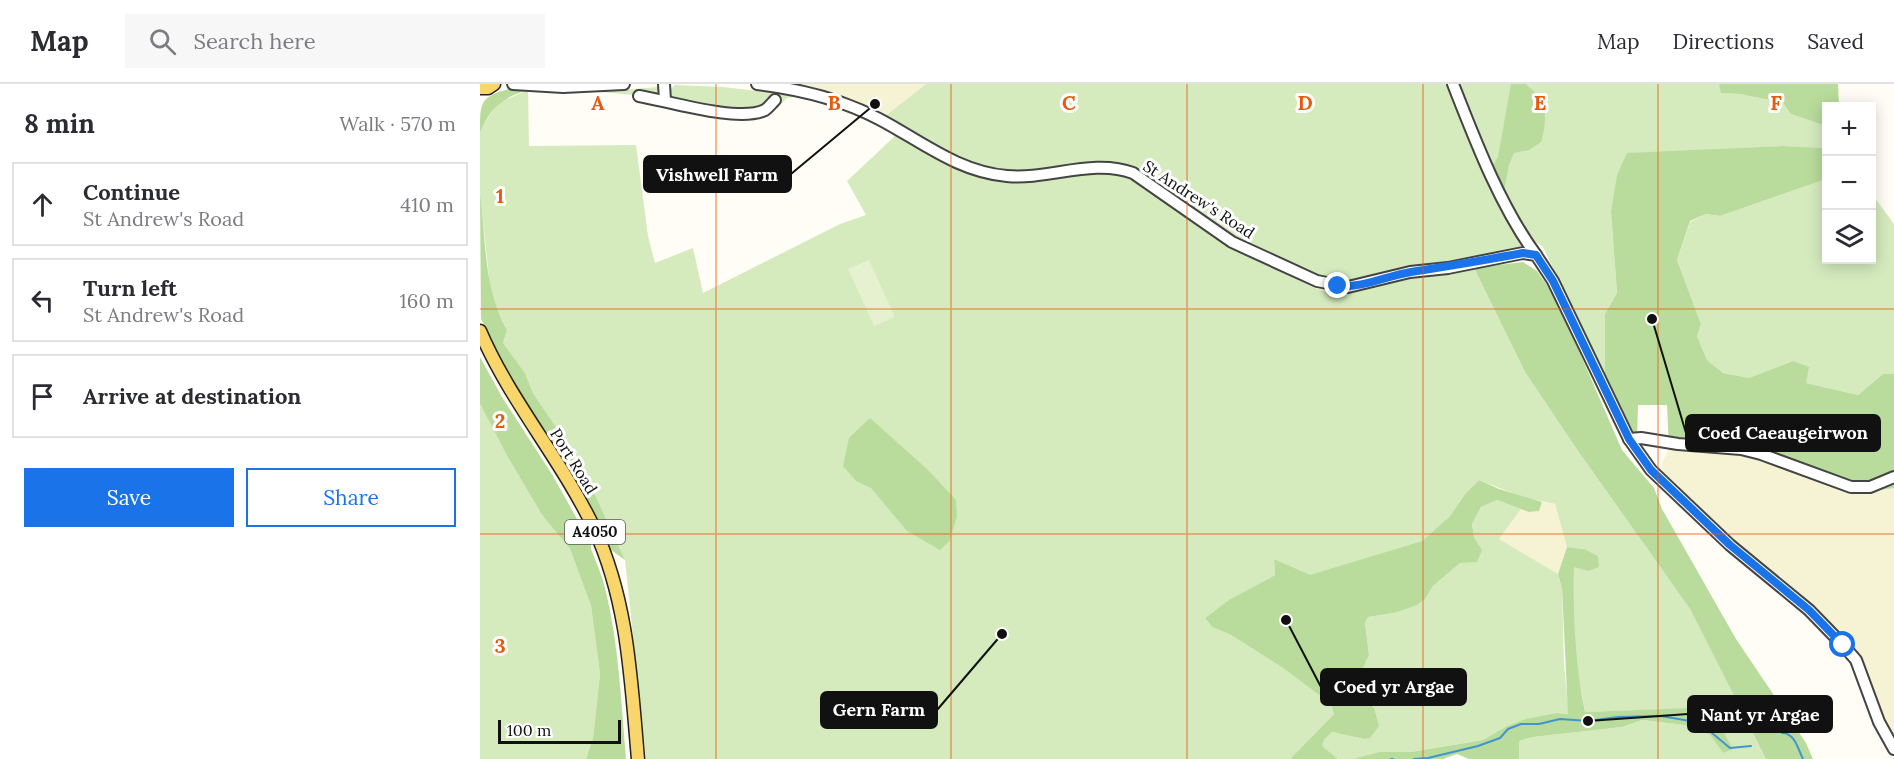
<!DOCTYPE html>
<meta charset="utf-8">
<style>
:root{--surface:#fff;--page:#f7f7f7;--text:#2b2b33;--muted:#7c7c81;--line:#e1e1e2;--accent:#1a73e8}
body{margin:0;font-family:Lora,serif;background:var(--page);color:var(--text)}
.controls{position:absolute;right:18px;top:18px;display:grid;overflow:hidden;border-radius:0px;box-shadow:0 3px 15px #0003}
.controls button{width:54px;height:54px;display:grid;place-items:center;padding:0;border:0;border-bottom:2px solid var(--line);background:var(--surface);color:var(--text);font:30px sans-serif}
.scale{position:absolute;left:18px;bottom:15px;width:123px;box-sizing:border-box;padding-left:6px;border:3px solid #111;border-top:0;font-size:16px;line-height:21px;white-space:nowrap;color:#111;-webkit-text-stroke:4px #fff;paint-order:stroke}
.stop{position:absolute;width:18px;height:18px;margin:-14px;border:4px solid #1a73e8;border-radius:50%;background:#fff}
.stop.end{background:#1a73e8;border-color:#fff;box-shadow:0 2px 6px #0008}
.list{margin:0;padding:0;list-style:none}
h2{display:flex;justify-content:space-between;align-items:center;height:78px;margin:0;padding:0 24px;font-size:26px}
h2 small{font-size:20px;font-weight:400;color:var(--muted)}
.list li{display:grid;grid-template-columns:39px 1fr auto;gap:18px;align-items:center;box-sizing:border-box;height:84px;margin:0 12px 12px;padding:0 12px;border:2px solid var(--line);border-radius:0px}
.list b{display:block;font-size:22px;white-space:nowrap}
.list p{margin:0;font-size:20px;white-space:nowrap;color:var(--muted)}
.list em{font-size:20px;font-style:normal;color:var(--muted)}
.actions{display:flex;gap:12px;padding:18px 24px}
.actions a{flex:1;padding:14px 0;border:2px solid var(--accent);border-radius:0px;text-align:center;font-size:21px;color:var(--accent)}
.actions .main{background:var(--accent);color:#fff}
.icon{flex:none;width:33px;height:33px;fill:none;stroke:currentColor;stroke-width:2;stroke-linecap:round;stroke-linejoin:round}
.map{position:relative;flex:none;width:1414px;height:675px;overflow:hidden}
header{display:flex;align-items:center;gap:36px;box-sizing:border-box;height:84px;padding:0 30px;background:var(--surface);border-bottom:2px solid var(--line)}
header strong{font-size:28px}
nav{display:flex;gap:33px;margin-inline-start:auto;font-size:21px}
.search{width:420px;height:54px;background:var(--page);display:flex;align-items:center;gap:15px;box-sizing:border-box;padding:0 21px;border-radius:0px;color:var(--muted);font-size:22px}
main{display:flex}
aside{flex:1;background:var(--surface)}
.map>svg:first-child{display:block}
.farmland{fill:#f6f3d4}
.green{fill:#d5ebbd}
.forest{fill:#b9dc9c}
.pitch{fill:#e6f2cf}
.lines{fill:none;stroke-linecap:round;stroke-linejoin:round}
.stream{stroke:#3f96cf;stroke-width:2}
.minor-casing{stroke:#444;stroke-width:14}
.major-casing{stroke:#222;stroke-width:15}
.minor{stroke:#fff;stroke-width:10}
.major{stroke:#f9d66b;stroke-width:12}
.route{stroke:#1a73e8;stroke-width:8}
.grid{fill:none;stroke:#e8590c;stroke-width:1.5;stroke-opacity:0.55}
.labels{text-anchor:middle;stroke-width:6;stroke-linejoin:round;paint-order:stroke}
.shield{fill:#fff;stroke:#585858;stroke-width:1.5}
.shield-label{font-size:15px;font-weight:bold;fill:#111}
.street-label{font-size:16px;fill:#111;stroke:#fff}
.grid-label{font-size:20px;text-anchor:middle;font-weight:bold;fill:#e8590c;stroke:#fff;stroke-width:6;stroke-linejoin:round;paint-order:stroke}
.leader{fill:none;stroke:#111;stroke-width:2}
.callout-dot{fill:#111;stroke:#fff;stroke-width:2}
.callout{fill:#111;stroke:#111;stroke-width:2}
.callout-label{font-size:18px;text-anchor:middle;font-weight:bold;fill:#fff}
</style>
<header>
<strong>Map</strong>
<div class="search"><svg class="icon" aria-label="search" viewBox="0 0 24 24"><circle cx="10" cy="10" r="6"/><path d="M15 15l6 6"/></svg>Search here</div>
<nav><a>Map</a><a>Directions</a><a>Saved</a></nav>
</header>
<main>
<aside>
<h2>8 min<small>Walk · 570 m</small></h2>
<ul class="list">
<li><svg class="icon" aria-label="ahead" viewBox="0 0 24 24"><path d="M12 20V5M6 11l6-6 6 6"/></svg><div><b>Continue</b><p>St Andrew's Road</p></div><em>410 m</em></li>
<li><svg class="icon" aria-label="left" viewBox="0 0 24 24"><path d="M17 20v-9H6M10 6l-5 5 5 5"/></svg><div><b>Turn left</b><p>St Andrew's Road</p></div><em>160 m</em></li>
<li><svg class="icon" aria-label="arrive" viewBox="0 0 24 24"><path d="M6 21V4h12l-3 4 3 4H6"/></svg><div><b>Arrive at destination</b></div></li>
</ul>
<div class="actions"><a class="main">Save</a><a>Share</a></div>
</aside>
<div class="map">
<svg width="1414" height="675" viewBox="0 0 1414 675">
<rect width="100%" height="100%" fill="#fffdf5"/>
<!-- farmland -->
<g class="farmland">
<polygon points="314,0 446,0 404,33 313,1"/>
<polygon points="1189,365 1276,371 1358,401 1372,410 1414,404 1414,659 1391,603 1324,517 1223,433 1182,391 1182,378"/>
<polygon points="1062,418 1075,420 1087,463 1078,490 1019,455 1041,425 1049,428 1058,427"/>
</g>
<!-- green -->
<g class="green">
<polygon points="446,0 972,0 1042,161 1037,166 863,199 849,196 762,157 669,93 647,81 552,88 513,86 473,73 404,33"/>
<polygon points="980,0 1239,0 1242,9 1260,10 1303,19 1311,30 1346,42 1346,64 1303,62 1131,128 1137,209 1125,230 1125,292 1063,163 1045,150 1011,81"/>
<path d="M195,1L243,3L320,12L307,14L302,19L299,18C259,33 231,23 191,15L189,7Z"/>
<polygon points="177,3 180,4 180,10 175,12 155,7 154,11 120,8"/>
<polygon points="48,6 49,62 156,61 168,152 175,179 213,164 223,209 360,140 386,131 367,97 416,51 480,86 523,97 560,96 629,88 649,93 767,172 835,204 854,210 923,194 994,184 1045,288 1098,367 1210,525 1286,675 1039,675 1039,657 1053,653 1142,643 1162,636 1205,641 1230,651 1243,669 1253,664 1193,625 1105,628 1095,572 1093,537 1094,482 1104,465 1087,463 1075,420 1042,413 999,396 985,410 970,432 942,457 829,492 794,475 795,491 750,516 725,534 732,543 751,551 803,584 851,620 854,630 810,675 166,675 145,476 101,380 53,309 45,289 23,259 27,246 17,226 10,203 0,108 0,49 5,38 18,19"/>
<polygon points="1346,95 1346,176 1392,176 1392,110 1414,140 1414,290 1403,290 1378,311 1326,299 1313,277 1269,294 1243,289 1227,276 1217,252 1221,240 1197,176 1210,138 1226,130 1240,132"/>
<polygon points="0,320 26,370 62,431 90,465 111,522 120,590 113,654 106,675 0,675"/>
<polygon points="1017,416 1041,425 1019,455 1078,490 1082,503 1084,581 1089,630 1077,629 1027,642 1003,656 931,668 899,668 872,675 858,675 841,662 844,656 852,648 884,655 894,624 879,608 878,595 889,571 885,539 888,533 914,529 945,515 953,502 980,479 1002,466 994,453 992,440 1001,423"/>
</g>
<!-- forest -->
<g class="forest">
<path d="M1031,0H1046C1050,5 1057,9 1060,14C1068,28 1065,44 1061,58L1049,66L1034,69L1029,81L1024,107L1012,83L1018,73Z"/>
<polygon points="1239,0 1358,0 1359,22 1346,22 1346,42 1311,30 1303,19 1260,10 1241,9"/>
<path d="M33,4L48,6C22,14 10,24 0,49C0,17 0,12 33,4Z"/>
<polygon points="1303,62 1346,64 1346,95 1240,132 1226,130 1210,137 1197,176 1221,240 1217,252 1227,276 1243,289 1269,294 1313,277 1329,283 1326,299 1378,311 1403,290 1414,290 1414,404 1372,410 1358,401 1276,371 1189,365 1187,321 1158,321 1157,356 1125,292 1125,230 1137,209 1131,128 1137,91 1147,69"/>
<path d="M0,108C6,154 3,204 27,246L23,259L45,289L53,309L101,380L145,476L127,463L111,427L75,362L43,316L23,281L1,235Z"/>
<polygon points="1043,178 1057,187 1076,214 1142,366 1174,404 1182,425 1256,555 1326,659 1333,675 1286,675 1210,525 1098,367 1045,288 994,184"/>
<path d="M0,273L22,313L73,392L111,460V465C116,478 122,491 125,504C139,560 141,618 146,675H106L113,654L120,590L111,522L90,465L62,431L26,370L0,320Z"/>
<polygon points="390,334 448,386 476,416 477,432 470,456 460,466 427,447 391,404 376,397 363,382 369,354"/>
<polygon points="999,396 1019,405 1062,418 1059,427 1049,428 1017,416 1001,423 992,440 994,453 1002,466 997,478 980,479 953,502 945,515 937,521 914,529 888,533 885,539 889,571 878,595 879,608 894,624 899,642 890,654 884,655 852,648 844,656 842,662 858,675 810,675 854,630 851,620 803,584 751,551 732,543 725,534 749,516 795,491 794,475 830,491 942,457 970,432 985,410"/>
<path d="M1087,463L1104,465L1118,472L1119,483L1108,487L1094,483C1093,532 1095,580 1105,628L1211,624C1238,634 1240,641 1253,665L1243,669L1230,651L1205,641L1162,636L1142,643L1053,653L1039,657V675H989L977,670L963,675H872L899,668H931L1003,656L1027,642L1046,635L1077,629L1088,630L1082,504L1078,490Z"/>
</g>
<!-- pitch -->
<polygon class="pitch" points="389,176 415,233 394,242 368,185"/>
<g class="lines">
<!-- stream -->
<g class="stream">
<path d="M1302,649C1315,649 1318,665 1323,675"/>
<polyline points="911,675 913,675"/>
<polyline points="934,675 948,674 998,662 1020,654 1028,645 1041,640 1059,640 1080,635 1108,637 1138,633 1181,632 1216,638 1232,649 1250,664 1271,662"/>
</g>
<defs>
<g id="minor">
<polyline points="33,0 83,3 144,0"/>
<polyline points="184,0 185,17"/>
<path d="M277,0C319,5 361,15 399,35C441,57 478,88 527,92C568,96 613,74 653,89L752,158L837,197L868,203L930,188L968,184L1043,169L1056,171L1073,197L1149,355L1171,386L1250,461L1329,526L1363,561L1376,576L1399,638L1414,665"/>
<path d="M973,0C995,56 1020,122 1056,171"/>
<path d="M159,12C188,17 259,39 285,26C288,24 292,19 295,16"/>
<polyline points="1149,355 1161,354 1198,360 1261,365 1281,370 1371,403 1390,403 1414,393"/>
</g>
<g id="major">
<polyline points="0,4 8,4 14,0"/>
<path d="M0,247C30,317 81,375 114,444C148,517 151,596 158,675"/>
</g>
</defs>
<!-- minor casing -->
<use href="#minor" class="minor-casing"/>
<!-- major casing -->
<use href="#major" class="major-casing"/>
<!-- minor -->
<use href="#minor" class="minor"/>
<!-- major -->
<use href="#major" class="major"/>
</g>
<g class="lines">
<!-- route -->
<path class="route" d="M858,202C882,204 907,192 931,188C969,182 1006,176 1043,169L1056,171L1073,197L1149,355L1171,386L1250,461L1329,526L1363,561"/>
</g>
<!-- grid -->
<path class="grid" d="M236,0V675M471,0V675M707,0V675M943,0V675M1178,0V675M0,225H1414M0,450H1414"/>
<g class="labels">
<!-- shield labels -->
<rect class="shield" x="85" y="436" width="60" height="24" rx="4.5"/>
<g class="shield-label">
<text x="115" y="453">A4050</text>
</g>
<!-- street labels -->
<g class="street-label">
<text transform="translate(719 115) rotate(33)" y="6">St Andrew's Road</text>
<text transform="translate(94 377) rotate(58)" y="6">Port Road</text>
</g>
</g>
<g class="grid-label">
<text x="118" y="26">A</text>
<text x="354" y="26">B</text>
<text x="589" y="26">C</text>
<text x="825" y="26">D</text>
<text x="1060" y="26">E</text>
<text x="1296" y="26">F</text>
<text x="20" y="119">1</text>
<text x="20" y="344">2</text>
<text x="20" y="569">3</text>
</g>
<!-- callouts -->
<path class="leader" d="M395 20L311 90M1172 235L1206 349M806 536L841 603M522 550L457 626M1108 637L1208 630"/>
<g class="callout-dot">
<circle cx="395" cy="20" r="6"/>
<circle cx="1172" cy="235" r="6"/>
<circle cx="806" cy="536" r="6"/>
<circle cx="522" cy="550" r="6"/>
<circle cx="1108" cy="637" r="6"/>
</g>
<g class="callout">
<rect x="164" y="72" width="147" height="36" rx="6"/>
<rect x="1206" y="331" width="194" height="36" rx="6"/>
<rect x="841" y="585" width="145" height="36" rx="6"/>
<rect x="341" y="608" width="116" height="36" rx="6"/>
<rect x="1208" y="612" width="144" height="36" rx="6"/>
</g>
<g class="callout-label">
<text x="237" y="97">Vishwell Farm</text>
<text x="1303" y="355">Coed Caeaugeirwon</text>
<text x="914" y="609">Coed yr Argae</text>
<text x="399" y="632">Gern Farm</text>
<text x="1280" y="637">Nant yr Argae</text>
</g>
</svg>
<div class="controls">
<button>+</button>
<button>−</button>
<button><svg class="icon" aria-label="layers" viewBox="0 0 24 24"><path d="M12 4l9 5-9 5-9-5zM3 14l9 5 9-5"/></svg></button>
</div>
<div class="scale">100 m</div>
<div class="stop" style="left:1363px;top:561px"></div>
<div class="stop end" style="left:858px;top:202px"></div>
</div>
</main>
